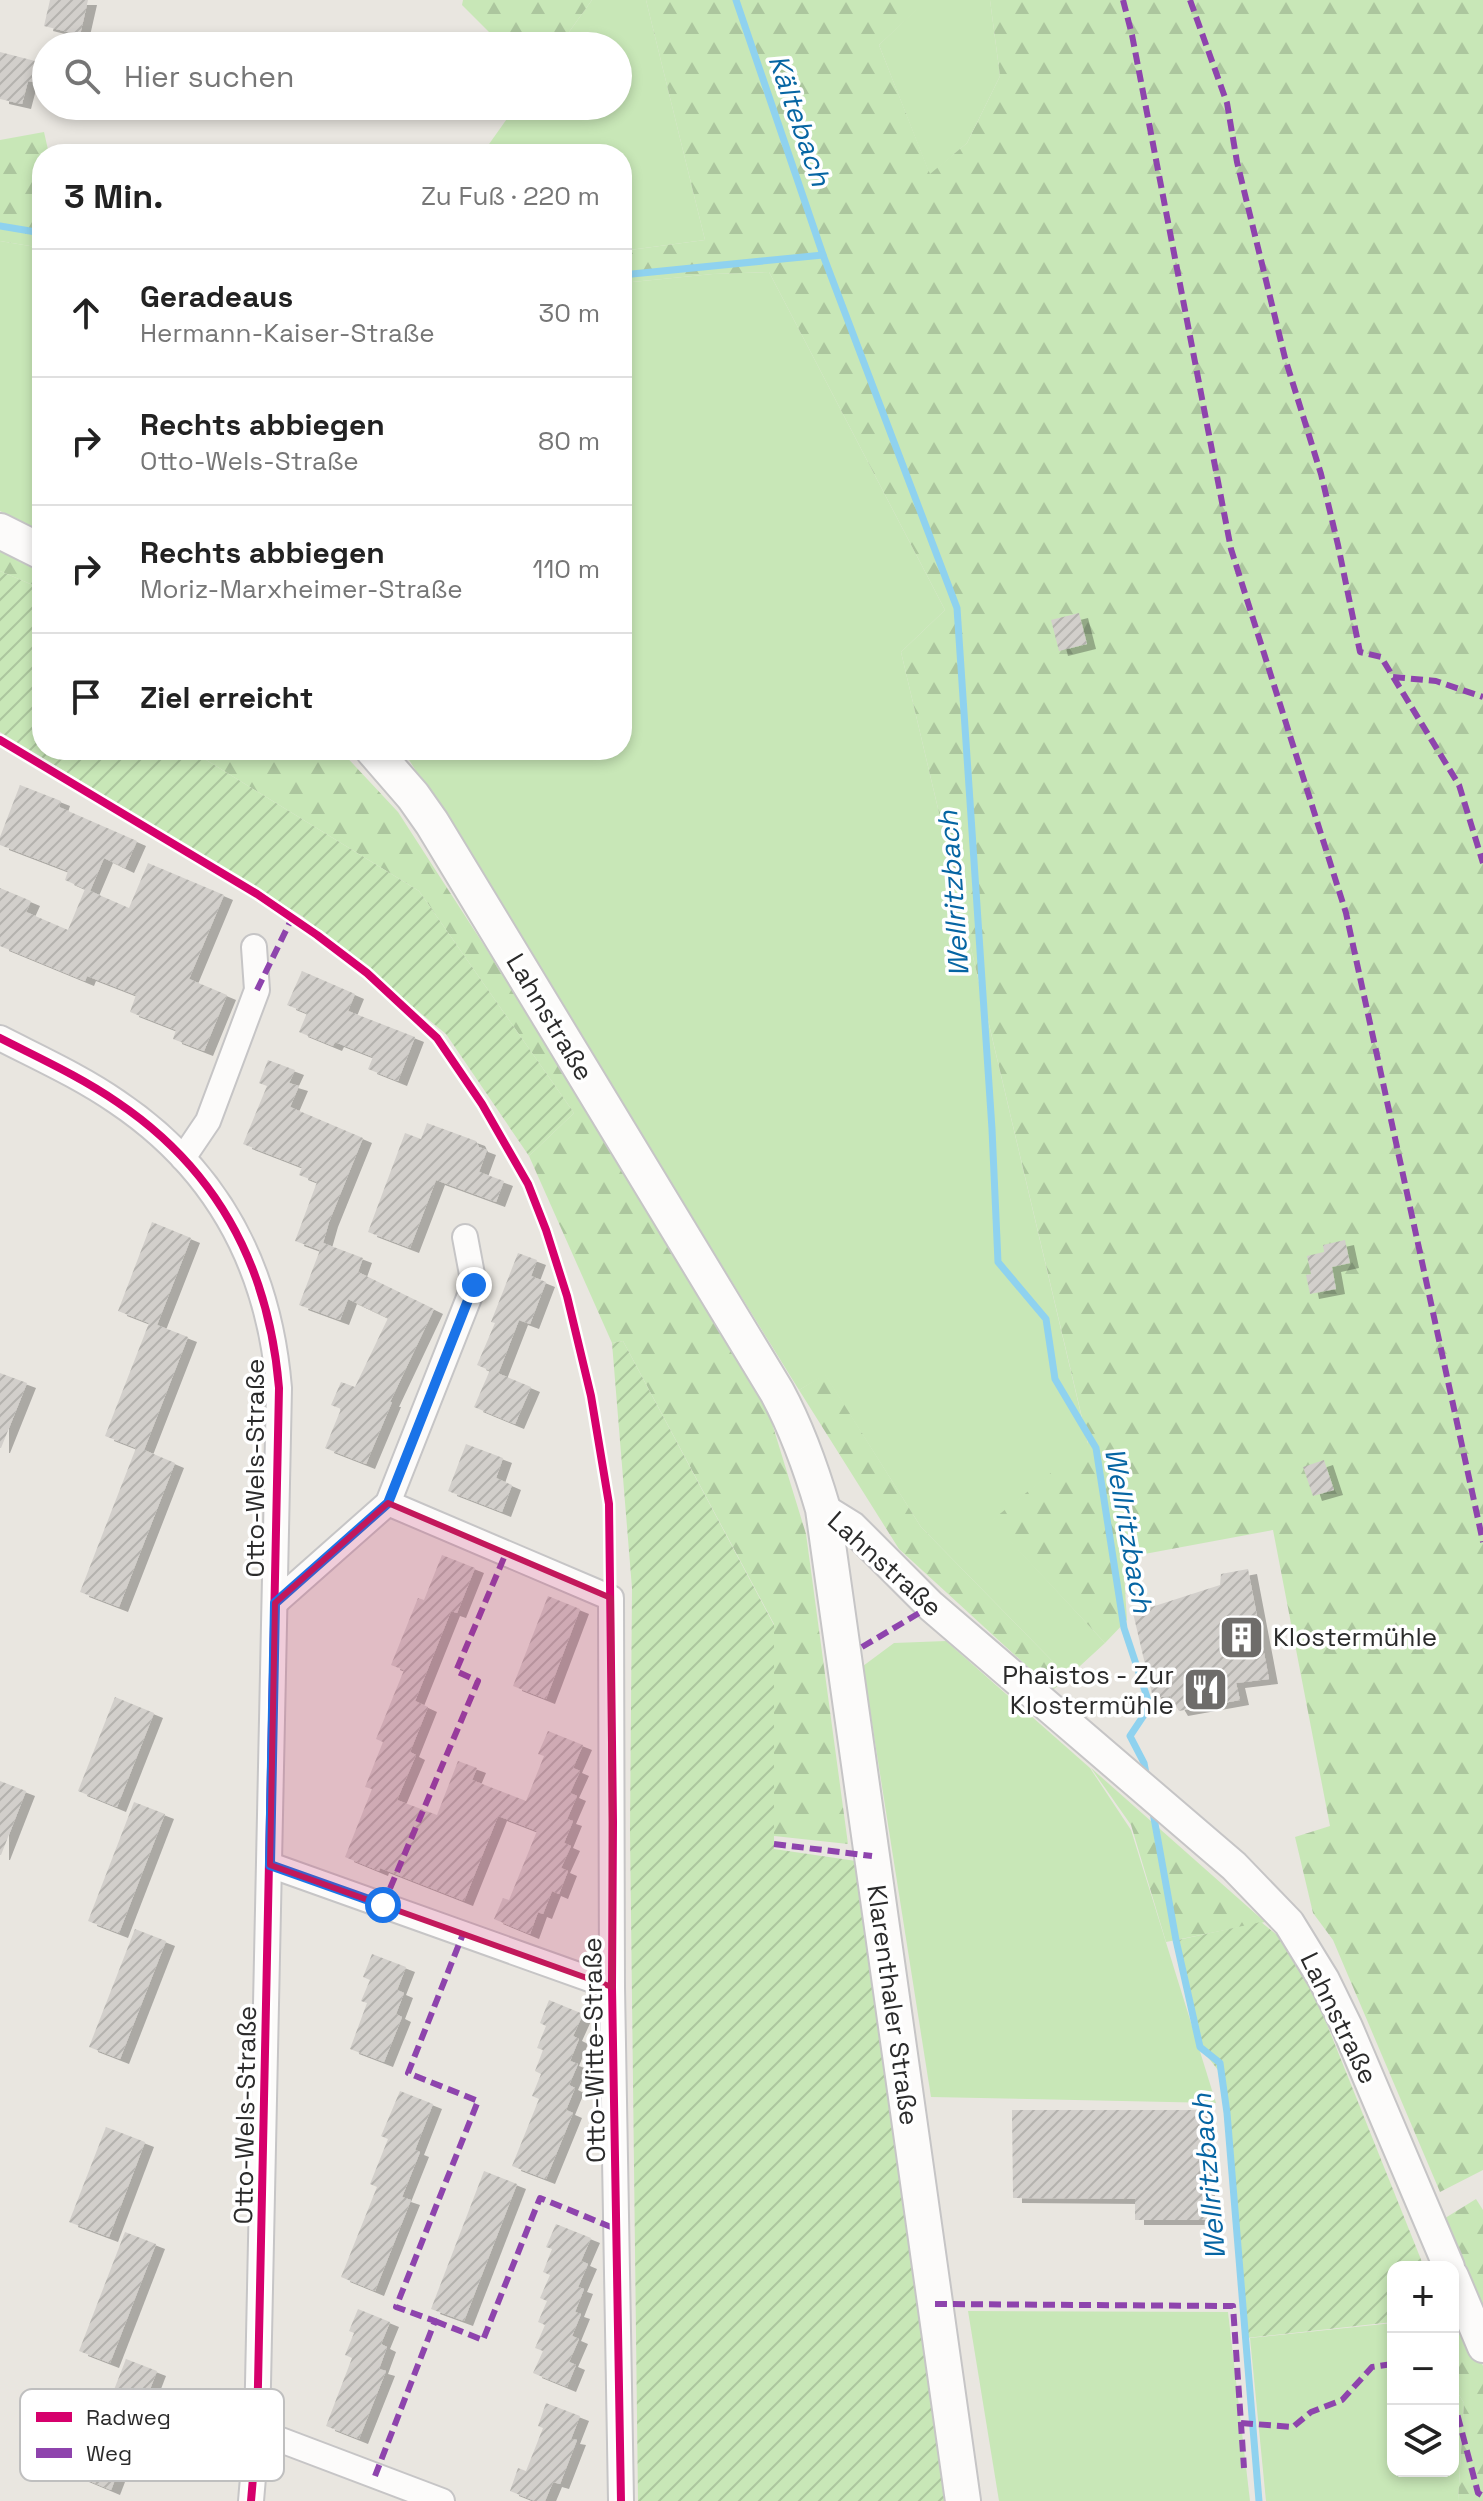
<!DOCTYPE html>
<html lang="de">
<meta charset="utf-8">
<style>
:root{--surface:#fff;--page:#f2f2f2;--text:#222;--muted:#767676;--line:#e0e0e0}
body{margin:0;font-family:"Space Grotesk",sans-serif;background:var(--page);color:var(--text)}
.controls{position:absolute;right:24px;bottom:24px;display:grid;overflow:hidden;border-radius:16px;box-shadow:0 4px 12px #0003}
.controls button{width:72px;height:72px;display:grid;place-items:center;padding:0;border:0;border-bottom:2px solid var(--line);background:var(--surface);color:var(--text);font:40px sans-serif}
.stop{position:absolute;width:24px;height:24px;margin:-18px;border:6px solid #1a73e8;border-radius:50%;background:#fff}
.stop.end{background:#1a73e8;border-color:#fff;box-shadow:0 2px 8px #0008}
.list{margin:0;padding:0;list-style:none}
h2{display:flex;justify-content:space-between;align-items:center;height:104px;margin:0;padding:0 32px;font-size:34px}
h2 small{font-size:26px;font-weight:400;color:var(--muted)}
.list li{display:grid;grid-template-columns:52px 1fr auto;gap:24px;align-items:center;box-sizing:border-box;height:128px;padding:0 32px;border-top:2px solid var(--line)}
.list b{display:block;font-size:30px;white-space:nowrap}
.list p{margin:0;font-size:26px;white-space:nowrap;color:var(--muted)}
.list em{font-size:26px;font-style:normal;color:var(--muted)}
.icon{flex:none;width:44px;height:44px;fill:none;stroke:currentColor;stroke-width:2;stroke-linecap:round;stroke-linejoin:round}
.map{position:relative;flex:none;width:1483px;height:2501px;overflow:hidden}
.search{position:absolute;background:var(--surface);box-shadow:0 4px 12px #0003;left:32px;top:32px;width:600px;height:88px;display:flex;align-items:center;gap:20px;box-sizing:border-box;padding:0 28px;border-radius:44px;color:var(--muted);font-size:30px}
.panel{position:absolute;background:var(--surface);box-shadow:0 4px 12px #0003;left:32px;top:144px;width:600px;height:616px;border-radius:32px}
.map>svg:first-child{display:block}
.grass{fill:#c8e7b7}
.forest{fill:url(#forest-firs)}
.garden{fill:url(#garden-furrows)}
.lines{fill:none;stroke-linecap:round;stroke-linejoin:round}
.stream{stroke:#8fd2ef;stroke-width:7}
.building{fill:url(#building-hatch);filter:url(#shadow)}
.minor-casing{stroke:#c6c5c6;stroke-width:28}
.tertiary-casing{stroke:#c6c5c6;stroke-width:34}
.secondary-casing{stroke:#c6c5c6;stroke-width:38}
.minor{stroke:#fcfbfa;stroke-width:24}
.tertiary{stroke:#fcfbfa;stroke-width:30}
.secondary{stroke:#fcfbfa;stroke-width:34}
.quiet{stroke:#8e44ad;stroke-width:6;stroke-dasharray:12 6;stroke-linecap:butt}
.cycleway-casing{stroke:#fff;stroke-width:13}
.cycleway{stroke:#d6006c;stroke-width:8}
.route{stroke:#1a73e8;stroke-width:10}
.marked{fill:#c2185b;fill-opacity:0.2;stroke:#c2185b;stroke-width:6;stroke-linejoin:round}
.labels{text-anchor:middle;stroke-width:7;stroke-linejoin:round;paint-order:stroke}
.street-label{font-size:26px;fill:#2b2b2b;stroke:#fff}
.poi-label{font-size:26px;fill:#2b2b2b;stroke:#fff;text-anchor:start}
.water-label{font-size:28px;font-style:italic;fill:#0665a3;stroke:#fff}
.key{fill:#fff;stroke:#bfbfbf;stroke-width:2}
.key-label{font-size:22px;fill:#2b2b2b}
</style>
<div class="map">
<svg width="1483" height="2501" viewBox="0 0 1483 2501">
<defs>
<pattern id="forest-firs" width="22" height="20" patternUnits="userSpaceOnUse" patternTransform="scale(2)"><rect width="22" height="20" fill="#c8e7b7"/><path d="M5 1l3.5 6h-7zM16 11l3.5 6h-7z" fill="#acc69e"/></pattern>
<pattern id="garden-furrows" width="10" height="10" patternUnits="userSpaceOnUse" patternTransform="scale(2)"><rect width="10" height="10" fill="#c8e7b7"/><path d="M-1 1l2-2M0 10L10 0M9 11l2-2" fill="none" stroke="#acc69e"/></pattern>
<pattern id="building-hatch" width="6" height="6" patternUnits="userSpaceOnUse" patternTransform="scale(2)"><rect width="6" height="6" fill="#d2cfcb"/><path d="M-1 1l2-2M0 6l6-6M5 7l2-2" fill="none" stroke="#b4b2ae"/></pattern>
<filter id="shadow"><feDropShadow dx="9" dy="5" stdDeviation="0" flood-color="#0004"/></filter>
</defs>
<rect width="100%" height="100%" fill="#e9e6e0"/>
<!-- grass -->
<g class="grass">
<polygon points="592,0 646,0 705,240 622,251 622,154 482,154 516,106 618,106 618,46 559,46"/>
<polygon points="921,0 990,0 1000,76 967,143 930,175 879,45 921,5"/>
<polygon points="0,241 42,248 42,532 0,511"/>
<polygon points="769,272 945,610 901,652 1088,1444 992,1521 1105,1643 1068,1677 921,1527 825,1375 799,1390 403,750 622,750 622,283 713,274"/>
<polygon points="946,1641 1090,1768 1131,1830 1216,2103 931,2097 863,1666 894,1643"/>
<polygon points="968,2311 1228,2312 1250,2501 999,2501"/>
<polygon points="1393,2323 1393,2471 1453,2471 1453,2385 1464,2403 1458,2501 1266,2501 1250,2338"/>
</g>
<!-- forest -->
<g class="forest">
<polygon points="463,0 592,0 559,46 503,46 462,5"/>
<polygon points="646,0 921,0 922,5 879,45 930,174 967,143 1000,76 990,0 1483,0 1483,2170 1440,2192 1333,1940 1313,1913 1295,1837 1330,1826 1273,1530 1123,1558 1127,1620 1105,1643 991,1521 1088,1443 901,652 945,610 769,272 713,274 622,283 622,251 705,240"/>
<polygon points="44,132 49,154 42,154 42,248 0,241 0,140"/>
<polygon points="0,551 42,571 42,589 0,571"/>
<polygon points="42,628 42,667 26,660"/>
<polygon points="190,750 340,750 398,812 500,970 767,1407 806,1534 848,1844 774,1836 774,1624 623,1341 612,1343 529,1156 574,1113 419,891"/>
<polygon points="825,1374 921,1527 1068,1677 1053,1690 899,1549 799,1390"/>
<polygon points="1091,1768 1265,1922 1166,1942 1131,1825"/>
<polygon points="1476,2199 1483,2210 1483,2322 1442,2220"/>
<polygon points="1461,2316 1483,2366 1483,2501 1458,2501 1464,2403 1453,2385 1453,2317"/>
</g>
<!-- garden -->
<g class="garden">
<polygon points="0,571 42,589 42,628 27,660 42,667 42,750 190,750 419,891 574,1113 529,1156 446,1034 302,916 0,732"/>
<polygon points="623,1341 774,1625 774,1849 856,1861 951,2501 638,2501 630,1831 632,1588 612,1343"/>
<polygon points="1261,1922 1298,1952 1424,2267 1393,2267 1393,2322 1246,2338 1221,2074 1200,2047 1178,1940"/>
</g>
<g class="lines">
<!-- stream -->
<g class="stream">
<polyline points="736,0 823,255 957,608 992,1129 998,1262 1046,1319 1055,1379 1096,1448 1124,1628 1150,1706 1130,1736 1144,1763 1147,1779"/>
<polyline points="0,226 42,233"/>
<polyline points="622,275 823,255"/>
<polyline points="1152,1807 1176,1940 1200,2047 1220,2063 1227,2113 1259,2501"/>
</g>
</g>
<!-- building -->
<g class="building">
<polygon points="50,0 88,0 80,35 44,26"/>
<polygon points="0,52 39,62 34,82 28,81 22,104 0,99"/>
<polygon points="1079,613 1087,644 1059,651 1051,620"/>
<polygon points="20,785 61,801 59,807 137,841 125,868 104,858 90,891 129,908 148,863 224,895 189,979 227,995 204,1051 173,1039 176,1030 130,1012 136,995 87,976 85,981 0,946 0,888 31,901 26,912 68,930 85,889 65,880 68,871 0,845 0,837"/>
<polygon points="302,971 355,994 348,1011 415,1037 398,1081 368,1069 373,1057 335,1042 333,1046 299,1032 307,1013 287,1005"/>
<polygon points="268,1060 295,1070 289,1083 299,1086 290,1107 363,1138 329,1222 323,1243 363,1258 358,1272 434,1309 390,1402 392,1402 366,1464 325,1448 341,1409 331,1405 341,1382 355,1387 388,1318 348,1299 340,1320 299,1305 320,1250 295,1241 317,1182 299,1175 302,1167 243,1144 267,1086 259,1083"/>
<polygon points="427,1123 476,1141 479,1147 487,1150 479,1172 504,1181 496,1202 436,1180 410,1248 368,1232 405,1133 421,1139"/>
<polygon points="152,1222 191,1238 157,1325 188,1337 144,1450 175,1463 119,1607 80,1592 136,1448 105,1436 149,1323 118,1311"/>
<polygon points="1345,1240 1350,1263 1332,1267 1336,1289 1310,1294 1306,1275 1311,1274 1307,1256 1324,1252 1323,1245"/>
<polygon points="518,1253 537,1260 531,1276 546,1282 530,1324 519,1320 498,1374 477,1365 495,1323 491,1322"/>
<polygon points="490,1370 531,1387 515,1424 474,1407"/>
<polygon points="0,1373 27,1383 1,1448 0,1448"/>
<polygon points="466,1444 503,1458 496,1478 512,1485 502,1512 448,1491"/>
<polygon points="1324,1460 1334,1490 1313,1496 1303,1467"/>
<polygon points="442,1555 475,1568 457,1613 451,1611 415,1701 428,1707 410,1752 416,1755 397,1800 437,1815 458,1761 477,1768 472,1780 526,1801 544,1756 538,1754 548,1731 583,1745 573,1768 580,1771 570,1793 577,1796 567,1819 573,1821 564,1843 571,1846 561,1868 568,1871 559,1894 552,1891 543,1914 538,1912 530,1934 494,1919 503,1898 509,1900 537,1831 498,1816 464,1901 380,1868 379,1871 345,1857 372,1789 365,1787 383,1742 376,1739 404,1670 391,1665 418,1598 424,1600"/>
<polygon points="1248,1569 1269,1679 1236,1683 1240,1700 1179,1711 1170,1696 1153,1698 1133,1613 1220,1585 1221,1574"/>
<polygon points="548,1596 580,1609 546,1699 513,1686"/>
<polygon points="115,1697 154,1713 117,1807 78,1791"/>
<polygon points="0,1781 26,1791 1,1855 0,1855"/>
<polygon points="134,1802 165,1814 119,1933 88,1921"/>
<polygon points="135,1929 166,1941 120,2059 89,2047"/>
<polygon points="372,1954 406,1967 397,1990 404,1993 396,2014 402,2017 384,2062 350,2049 367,2003 361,2001 370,1980 363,1977"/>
<polygon points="549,2000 583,2014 573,2036 579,2039 570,2061 578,2064 569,2085 575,2088 566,2110 573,2113 546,2179 512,2166 539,2099 532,2096 541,2074 535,2071 543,2050 537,2048 546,2026 540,2023"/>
<polygon points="400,2091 433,2104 415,2150 420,2152 402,2197 411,2200 375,2291 341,2277 377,2187 370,2184 388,2139 381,2136"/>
<polygon points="1012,2110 1206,2110 1206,2220 1135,2220 1135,2199 1013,2198"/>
<polygon points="106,2127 145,2142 109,2237 69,2222"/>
<polygon points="484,2171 517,2184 464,2321 431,2309"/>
<polygon points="556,2224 591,2238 581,2261 588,2264 578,2287 584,2289 575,2312 581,2314 572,2336 579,2339 569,2362 576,2365 567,2387 533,2373 543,2351 535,2348 545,2325 538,2322 547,2301 540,2298 550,2275 543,2272 552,2249 546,2247"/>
<polygon points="125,2232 156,2244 110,2363 79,2351"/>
<polygon points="358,2309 390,2322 381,2344 387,2347 379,2369 386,2371 359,2439 326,2426 352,2358 345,2355 354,2333 349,2331"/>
<polygon points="126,2359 157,2371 111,2490 80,2477"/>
<polygon points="546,2403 580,2416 571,2439 577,2440 560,2484 553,2482 545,2501 535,2501 510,2491 518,2468 526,2471 543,2428 538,2426"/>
</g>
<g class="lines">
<defs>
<g id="minor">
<path d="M0,1038C39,1058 81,1077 117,1102C218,1170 269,1268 279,1388L257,2431L251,2501"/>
<polyline points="183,1158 208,1121 257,990 254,947"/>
<polyline points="388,1503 611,1598 612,1987 621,2501"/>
<polyline points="275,1603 388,1503 474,1285 465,1237"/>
<polyline points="270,1865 612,1987"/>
<polyline points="257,2431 442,2501"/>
</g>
<g id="tertiary">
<polyline points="823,1509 852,1527 931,1606 1234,1866 1289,1923 1324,1980 1347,2027 1449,2267"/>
<polyline points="1453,2276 1483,2347"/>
</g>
<g id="secondary">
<polyline points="0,531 42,552"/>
<path d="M373,750L413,796L432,823L777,1392C797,1429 811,1468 823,1509L963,2501"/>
</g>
</defs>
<!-- minor casing -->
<use href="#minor" class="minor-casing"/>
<!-- tertiary casing -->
<use href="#tertiary" class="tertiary-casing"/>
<!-- secondary casing -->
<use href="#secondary" class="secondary-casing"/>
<!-- minor -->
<use href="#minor" class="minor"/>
<!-- tertiary -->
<use href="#tertiary" class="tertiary"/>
<!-- secondary -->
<use href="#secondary" class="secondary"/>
<!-- quiet -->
<g class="quiet">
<polyline points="1123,0 1132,35 1231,549 1346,913 1483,1542"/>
<polyline points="1190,0 1227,103 1237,162 1285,358 1321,474 1338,545 1360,652 1381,657 1459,785 1483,863"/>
<polyline points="1393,677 1436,681 1483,697"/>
<polyline points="257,990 292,918"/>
<polyline points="862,1647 931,1606"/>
<polyline points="774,1844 872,1856"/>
<polyline points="383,1905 478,1681 456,1671 506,1553"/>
<polyline points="935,2304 1233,2306 1244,2468"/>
<polyline points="435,2321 483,2340 540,2198 616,2229"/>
<polyline points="1453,2398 1478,2493 1483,2496"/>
<polyline points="1241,2423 1293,2427 1311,2412 1342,2400 1372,2367 1393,2364"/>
<polyline points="375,2476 435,2321 396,2307 478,2101 408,2073 463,1934"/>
</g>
<defs>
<g id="cycleway">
<polyline points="0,740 257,894 317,935 367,973 437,1038 482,1104 528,1184 546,1230 567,1296 591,1396 609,1504 613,1822 612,1987 621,2501"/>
<path d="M0,1038C39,1058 81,1077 117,1102C218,1170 269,1268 279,1388L257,2431L251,2501"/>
</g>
</defs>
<!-- cycleway casing -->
<use href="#cycleway" class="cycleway-casing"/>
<!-- cycleway -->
<use href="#cycleway" class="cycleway"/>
</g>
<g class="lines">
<!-- route -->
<polyline class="route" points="383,1905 270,1865 275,1603 388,1503 474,1285"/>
</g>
<!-- marked area -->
<path class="marked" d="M388,1503L611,1598L612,1987L270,1865L275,1603Z"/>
<!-- icons -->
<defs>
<symbol id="building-square" viewBox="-11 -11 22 22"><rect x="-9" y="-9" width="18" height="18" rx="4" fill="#6e6c6a" stroke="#fff"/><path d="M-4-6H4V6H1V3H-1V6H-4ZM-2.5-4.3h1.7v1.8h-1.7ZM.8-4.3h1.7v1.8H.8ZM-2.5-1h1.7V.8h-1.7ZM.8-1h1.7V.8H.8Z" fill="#fff"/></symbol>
<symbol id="restaurant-square" viewBox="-11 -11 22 22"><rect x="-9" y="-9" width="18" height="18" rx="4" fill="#6e6c6a" stroke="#fff"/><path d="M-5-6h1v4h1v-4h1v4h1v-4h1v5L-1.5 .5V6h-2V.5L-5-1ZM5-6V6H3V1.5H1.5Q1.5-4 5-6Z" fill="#fff"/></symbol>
</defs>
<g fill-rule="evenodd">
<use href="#building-square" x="1216" y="1612" width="51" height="51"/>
<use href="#restaurant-square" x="1180" y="1664" width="51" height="51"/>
</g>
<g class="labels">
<!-- street labels -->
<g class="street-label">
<text transform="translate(550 1017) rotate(59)" y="9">Lahnstraße</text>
<text transform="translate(255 1468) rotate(-90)" y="9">Otto-Wels-Straße</text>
<text transform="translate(885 1564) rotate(42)" y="9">Lahnstraße</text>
<text transform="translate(893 2005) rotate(82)" y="9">Klarenthaler Straße</text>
<text transform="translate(1339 2018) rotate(64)" y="9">Lahnstraße</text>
<text transform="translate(594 2050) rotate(-91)" y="9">Otto-Witte-Straße</text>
<text transform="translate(245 2115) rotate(-89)" y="9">Otto-Wels-Straße</text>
</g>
<!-- poi labels -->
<g class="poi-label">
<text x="1273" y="1646">Klostermühle</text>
<text x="1174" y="1684" text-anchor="end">Phaistos - Zur<tspan x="1174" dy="30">Klostermühle</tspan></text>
</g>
<!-- water labels -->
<g class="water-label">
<text transform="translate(800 120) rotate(71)" y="10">Kältebach</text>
<text transform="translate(953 894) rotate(-94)" y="10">Wellritzbach</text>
<text transform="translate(1129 1530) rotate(80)" y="10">Wellritzbach</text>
<text transform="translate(1208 2177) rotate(-95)" y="10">Wellritzbach</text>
</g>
</g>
<!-- legend -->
<rect x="20" y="2389" width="264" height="92" rx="12" class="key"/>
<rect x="36" y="2412" width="36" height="10" fill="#d6006c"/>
<rect x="36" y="2448" width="36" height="10" fill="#8e44ad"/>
<g class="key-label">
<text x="86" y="2425">Radweg</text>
<text x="86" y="2461">Weg</text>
</g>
</svg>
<div class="controls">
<button>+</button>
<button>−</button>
<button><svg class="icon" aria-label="layers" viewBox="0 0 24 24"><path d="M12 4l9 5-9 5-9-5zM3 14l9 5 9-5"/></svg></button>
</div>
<div class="stop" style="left:383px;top:1905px"></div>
<div class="stop end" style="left:474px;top:1285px"></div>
<div class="search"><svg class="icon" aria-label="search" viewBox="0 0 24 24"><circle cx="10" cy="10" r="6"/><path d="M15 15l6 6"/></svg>Hier suchen</div>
<section class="panel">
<h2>3 Min.<small>Zu Fuß · 220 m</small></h2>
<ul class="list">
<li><svg class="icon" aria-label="ahead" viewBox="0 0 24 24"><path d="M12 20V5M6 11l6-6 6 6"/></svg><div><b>Geradeaus</b><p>Hermann-Kaiser-Straße</p></div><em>30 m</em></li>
<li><svg class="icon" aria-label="right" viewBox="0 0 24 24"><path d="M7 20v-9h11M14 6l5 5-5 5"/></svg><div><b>Rechts abbiegen</b><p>Otto-Wels-Straße</p></div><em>80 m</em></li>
<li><svg class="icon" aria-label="right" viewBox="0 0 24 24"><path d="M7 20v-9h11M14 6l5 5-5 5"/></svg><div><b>Rechts abbiegen</b><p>Moriz-Marxheimer-Straße</p></div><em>110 m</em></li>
<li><svg class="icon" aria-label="arrive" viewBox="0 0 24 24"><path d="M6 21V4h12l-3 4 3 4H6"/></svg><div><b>Ziel erreicht</b></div></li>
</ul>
</section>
</div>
